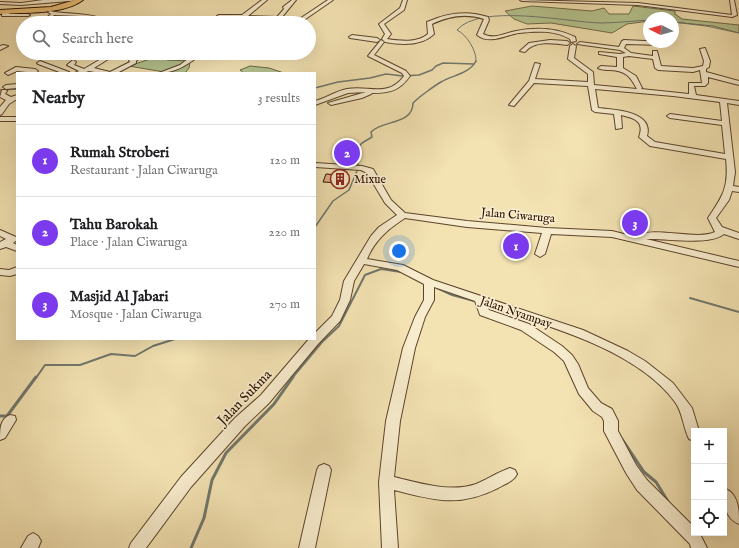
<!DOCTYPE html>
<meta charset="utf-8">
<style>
:root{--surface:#fff;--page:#f6f6f6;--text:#202124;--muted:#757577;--line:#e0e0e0;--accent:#7c3aed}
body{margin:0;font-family:"IM FELL English",serif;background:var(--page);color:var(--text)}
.controls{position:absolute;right:12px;bottom:12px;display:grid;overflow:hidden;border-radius:0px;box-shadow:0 4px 16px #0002}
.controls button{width:36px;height:36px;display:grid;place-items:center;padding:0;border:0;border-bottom:1px solid var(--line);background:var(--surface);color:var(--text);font:20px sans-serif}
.compass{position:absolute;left:643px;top:12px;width:36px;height:36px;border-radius:50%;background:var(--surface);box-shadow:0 4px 16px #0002;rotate:276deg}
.you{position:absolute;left:399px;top:251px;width:14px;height:14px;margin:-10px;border:3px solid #fff;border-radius:50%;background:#1a73e8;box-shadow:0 0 0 6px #1a73e833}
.badge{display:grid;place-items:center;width:26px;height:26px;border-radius:50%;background:var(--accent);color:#fff;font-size:13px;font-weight:700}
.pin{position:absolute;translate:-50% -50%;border:2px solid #fff;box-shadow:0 1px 4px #0006}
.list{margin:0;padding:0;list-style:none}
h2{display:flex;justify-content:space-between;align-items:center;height:52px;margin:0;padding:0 16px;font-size:17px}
h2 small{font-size:13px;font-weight:400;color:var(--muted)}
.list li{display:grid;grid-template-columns:26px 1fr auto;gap:12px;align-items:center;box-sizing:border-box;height:72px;padding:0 16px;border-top:1px solid var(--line)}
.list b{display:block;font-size:15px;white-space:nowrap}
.list p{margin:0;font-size:13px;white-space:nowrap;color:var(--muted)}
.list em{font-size:13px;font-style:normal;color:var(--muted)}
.icon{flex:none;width:22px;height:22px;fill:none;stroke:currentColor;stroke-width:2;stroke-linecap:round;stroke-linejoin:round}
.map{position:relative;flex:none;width:739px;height:548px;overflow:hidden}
.search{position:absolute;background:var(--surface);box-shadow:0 4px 16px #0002;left:16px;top:16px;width:300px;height:44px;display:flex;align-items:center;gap:10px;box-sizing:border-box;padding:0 14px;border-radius:22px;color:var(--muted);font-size:15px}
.panel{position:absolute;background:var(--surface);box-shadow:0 4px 16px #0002;left:16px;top:72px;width:300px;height:268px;border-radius:0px}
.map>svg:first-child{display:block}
.green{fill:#b6c48f;stroke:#706a48}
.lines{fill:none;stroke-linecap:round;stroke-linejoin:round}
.stream-far3{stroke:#70776d;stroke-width:1}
.stream-far2{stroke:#70776d;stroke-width:1.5}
.stream-far1{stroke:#70776d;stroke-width:2}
.stream{stroke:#70776d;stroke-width:3}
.building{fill:#e7b089;stroke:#2a0f00}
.minor-casing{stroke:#5c442c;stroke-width:2}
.major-casing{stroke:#2a0f00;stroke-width:2}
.minor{fill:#f7eccd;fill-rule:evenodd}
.major{fill:#eac179;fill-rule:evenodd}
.labels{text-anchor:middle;stroke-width:3.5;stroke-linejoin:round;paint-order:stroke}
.poi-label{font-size:12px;fill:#2a0f00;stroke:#f7eccd;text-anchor:start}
.street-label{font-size:12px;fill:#2a0f00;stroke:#f7eccd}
.near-street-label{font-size:14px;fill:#2a0f00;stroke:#f7eccd}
</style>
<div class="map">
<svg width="739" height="548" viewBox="0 0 739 548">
<rect width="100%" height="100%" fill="#f3e2b2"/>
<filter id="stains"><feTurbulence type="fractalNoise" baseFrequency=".005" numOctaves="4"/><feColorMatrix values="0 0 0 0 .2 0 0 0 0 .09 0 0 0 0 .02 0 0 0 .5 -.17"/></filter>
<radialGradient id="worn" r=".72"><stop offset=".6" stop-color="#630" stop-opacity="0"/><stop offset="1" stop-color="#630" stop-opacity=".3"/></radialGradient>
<!-- green -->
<g class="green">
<polygon points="532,6 592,11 604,8 609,14 629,14 633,6 675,11 675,14 682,19 739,25 739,33 713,26 673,22 673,18 649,18 649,21 627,24 612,33 551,23 527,24 514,19 505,11"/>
<polygon points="151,53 158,53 167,60 190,61 189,68 185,73 170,73 129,66 153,58 155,55"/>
<polygon points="250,66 269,68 284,73 244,73 240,70"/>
</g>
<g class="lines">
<!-- stream-far3 -->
<g class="stream-far3">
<polyline points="673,22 706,26 739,33"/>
<path d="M476,62C477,51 467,35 457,30C480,3 567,22 600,23C616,23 633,21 649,20"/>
</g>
<!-- stream-far2 -->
<g class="stream-far2">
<polyline points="315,88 338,82 370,78 386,74 403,76 419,75 432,70 436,66 443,63 474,64"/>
<polyline points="0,90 17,89"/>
<path d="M315,227L333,201L349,190L359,166L352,154L362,143L372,137L371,132C382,120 413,125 413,103C419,97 434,86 441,82C453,75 469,74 476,61"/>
</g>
<!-- stream-far1 -->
<g class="stream-far1">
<polyline points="437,288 452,295 474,301"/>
<polyline points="690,298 739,312"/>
<polyline points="36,378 45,365 80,365 111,354 135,356 153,346 175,339"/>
<polyline points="292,378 322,342 339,326 365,275 381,269 401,272"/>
</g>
<!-- stream -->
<g class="stream">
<polyline points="0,416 7,416 36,377"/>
<polyline points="622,439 644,472 656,482 669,503"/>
<polyline points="191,548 204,518 212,480 226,453 274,404 293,377"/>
</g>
</g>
<!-- building -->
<polygon class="building" points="326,174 339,175 344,175 342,183 323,182"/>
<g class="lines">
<defs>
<g id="minor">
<polygon points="43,0 81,0 21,5 0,4 0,2 21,3"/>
<polygon points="262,0 267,0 248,16 277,17 284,9 283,7 292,0 296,0 282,17 301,18 328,0 333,0 304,20 280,20 276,22 274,21 275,19 219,17 217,16 219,15 242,15"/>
<path d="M403,0H407L404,10L384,24L391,34L387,39C401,41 417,43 428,34L427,22C447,13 467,10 488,17L489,20L483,34C494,40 505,33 516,31C536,27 557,28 575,37L576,41L571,42L570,39C555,30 536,31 519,33C505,35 490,45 477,35L484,19C466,13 449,16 432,24L434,34C422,46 401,45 385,42L382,39L385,34L379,24L400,8Z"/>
<polygon points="520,0 638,3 732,15 730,0 734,0 737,15 732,17 638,5 522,1"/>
<polygon points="7,10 11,11 9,14 28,14 30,15 28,16 2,16 2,14"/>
<path d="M50,11C68,15 88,12 106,20C110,22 115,21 118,23H104L99,19L81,16L54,15L46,23H41L51,14L48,12Z"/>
<polygon points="352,35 377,38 380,40 377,42 350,38 349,37"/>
<path d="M381,40L384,42L374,55L406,71L410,76C399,91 390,93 372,93L371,94L362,98L331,105L328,103L366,92L348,93L315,105V101C326,98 336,91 347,89C369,85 388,98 404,76L402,73L368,56Z"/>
<path d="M550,40L567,41L570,43L567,45C554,43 534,40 525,52L520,51L529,43Z"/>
<path d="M624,40L665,42V44L663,45L626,44L624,48L631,53L653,56V51H657L661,66L693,68L703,66L704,61L700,49L705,48L710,61L709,67L706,69V72L739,81V85L708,77V83L705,86H694L696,95L739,101V105L727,103L735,172L733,186L739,187V192L732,191L729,200L716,218L722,227L739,233V239L724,234C710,246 666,238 646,239L739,261V267L612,237L551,234L545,254L540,257L535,254L542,233L467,227L405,218C388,229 375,240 367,259L403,265L433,280L583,330L628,351L645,361L673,383L692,408L699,431H694V441L689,439C683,427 683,413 675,402C636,349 547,326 487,306L489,310L529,324L562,346L572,355L578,364L588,388L601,403L612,409L618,421V431L636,465L647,480L694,527V533L700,534L707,548H691L690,544L637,490L626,473L604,431V421L602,417L593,411L579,394L564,361L554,352L521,330L480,315L475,301L434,287V300L425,317L415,348L400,421L394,477C420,483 450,493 476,484C488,479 498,472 510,468L515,470L517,474C514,481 505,484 498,488C458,508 434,500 394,490L398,548H382L379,482L386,421L403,348L415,317L424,300V284L397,270L364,264L354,281L350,300L340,321L318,344L269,403L245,426L191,487L146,548H129L131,543L181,477L235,418L261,395L309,339H315V333L332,316L340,300L344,281L371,236L379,227L397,215L385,203L367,173L361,170L315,167V163L362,166L373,169L391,200L405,213L467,221L547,228L612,231L636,237C648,225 698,241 715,232L708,218C723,196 729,187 726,159L650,146L639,137C645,121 634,118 621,115L622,128L616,129L614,114L595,112L592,110L588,86L534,83L514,106L509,105L529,81L535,63L540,64L535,79L588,82V74L568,59L570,46L573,44L576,46L574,58L593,72L594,85L637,89C630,76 626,71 610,70C606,70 602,70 598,68L601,66L617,67V57L599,54V52L620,54L626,53L620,50L577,44L580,42L619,47L622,41ZM629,56L653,59L655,68L658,70L693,72L700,70L702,83H689V94L641,89L642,88L636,76L623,68V57ZM595,89L673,96L720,102L722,121L670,114L667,116L670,118L722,125L725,154L655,142L647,136C654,111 615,110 598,108Z"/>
<polygon points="3,45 8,46 0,50 0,46"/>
<polygon points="111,53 118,53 94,68 110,72 130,62 129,60 131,58 125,56 129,53 136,53 133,55 140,58 136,61 136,63 117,73 100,73 89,71 83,73 75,73 79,71 67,65 73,60 76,62 74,65 84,69"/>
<path d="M182,53L193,55C200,50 225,55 235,55L238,57L235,59L199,56C187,65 175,73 159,73L180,65L189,58L180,56V54Z"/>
<polygon points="40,61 69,72 70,73 62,73 38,64 37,63"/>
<polygon points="16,67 35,69 38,71 36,73 17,71 8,75 5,73"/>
<polygon points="17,84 17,88 6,89 3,87 6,85"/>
<polygon points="2,90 6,90 7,91 5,94 11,97 17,95 17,99 9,104 2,114 0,115 0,107 6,100 0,97"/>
<rect x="0" y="117" width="17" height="4"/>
<polygon points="0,230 16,237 17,240 13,243 17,245 17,251 6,247 0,249 0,242 6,239 0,236"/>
<polygon points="17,267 17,274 10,276 0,275 0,269 9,270"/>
<path d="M10,415L15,416L16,420L5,438L0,440C0,429 0,419 10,415Z"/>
<polygon points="324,464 329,466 331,470 315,548 299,548 317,470 319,466"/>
<path d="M724,488C739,494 739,510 739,524C724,518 724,502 724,488Z"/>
<polygon points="33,533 38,536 41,541 38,548 21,548 28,536"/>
</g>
<path id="major" d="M75,0H83C64,15 23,12 0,14V10L51,7Z"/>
</defs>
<!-- minor casing -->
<use href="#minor" class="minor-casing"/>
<!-- major casing -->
<use href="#major" class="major-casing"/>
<!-- minor -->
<use href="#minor" class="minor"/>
<!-- major -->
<use href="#major" class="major"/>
</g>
<!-- icons -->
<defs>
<symbol id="building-ring" viewBox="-11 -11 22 22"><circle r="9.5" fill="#f7eccd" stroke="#8f2418" stroke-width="1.5"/><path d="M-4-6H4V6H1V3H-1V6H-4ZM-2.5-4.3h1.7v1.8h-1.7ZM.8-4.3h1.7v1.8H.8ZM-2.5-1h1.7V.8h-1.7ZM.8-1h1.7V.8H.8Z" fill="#8f2418"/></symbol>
</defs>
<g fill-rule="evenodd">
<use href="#building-ring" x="329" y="168" width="22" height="22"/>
</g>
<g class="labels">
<!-- poi labels -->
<g class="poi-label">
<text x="354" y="183">Mixue</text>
</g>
<!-- street labels -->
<g class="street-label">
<text transform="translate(518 215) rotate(5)" y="4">Jalan Ciwaruga</text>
<text transform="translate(516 312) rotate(19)" y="4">Jalan Nyampay</text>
</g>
<!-- near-street labels -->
<g class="near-street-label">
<text transform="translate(244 397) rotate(-46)" y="5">Jalan Sukma</text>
</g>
</g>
<rect width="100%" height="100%" filter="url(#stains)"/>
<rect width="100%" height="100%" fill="url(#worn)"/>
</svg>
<div class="controls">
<button>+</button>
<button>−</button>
<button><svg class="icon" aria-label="locate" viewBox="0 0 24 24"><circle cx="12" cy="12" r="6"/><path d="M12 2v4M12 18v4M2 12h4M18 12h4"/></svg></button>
</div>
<svg class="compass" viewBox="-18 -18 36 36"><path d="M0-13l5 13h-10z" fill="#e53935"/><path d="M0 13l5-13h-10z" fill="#757577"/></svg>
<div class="you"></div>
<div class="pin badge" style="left:516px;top:246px">1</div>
<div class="pin badge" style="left:347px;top:153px">2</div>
<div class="pin badge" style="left:635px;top:223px">3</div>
<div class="search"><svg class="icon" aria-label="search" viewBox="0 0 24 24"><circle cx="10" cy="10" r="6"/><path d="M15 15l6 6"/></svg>Search here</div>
<section class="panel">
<h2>Nearby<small>3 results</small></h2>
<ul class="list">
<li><span class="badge">1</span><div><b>Rumah Stroberi</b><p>Restaurant · Jalan Ciwaruga</p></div><em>120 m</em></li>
<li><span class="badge">2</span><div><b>Tahu Barokah</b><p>Place · Jalan Ciwaruga</p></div><em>220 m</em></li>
<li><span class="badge">3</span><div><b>Masjid Al Jabari</b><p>Mosque · Jalan Ciwaruga</p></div><em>270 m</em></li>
</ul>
</section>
</div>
